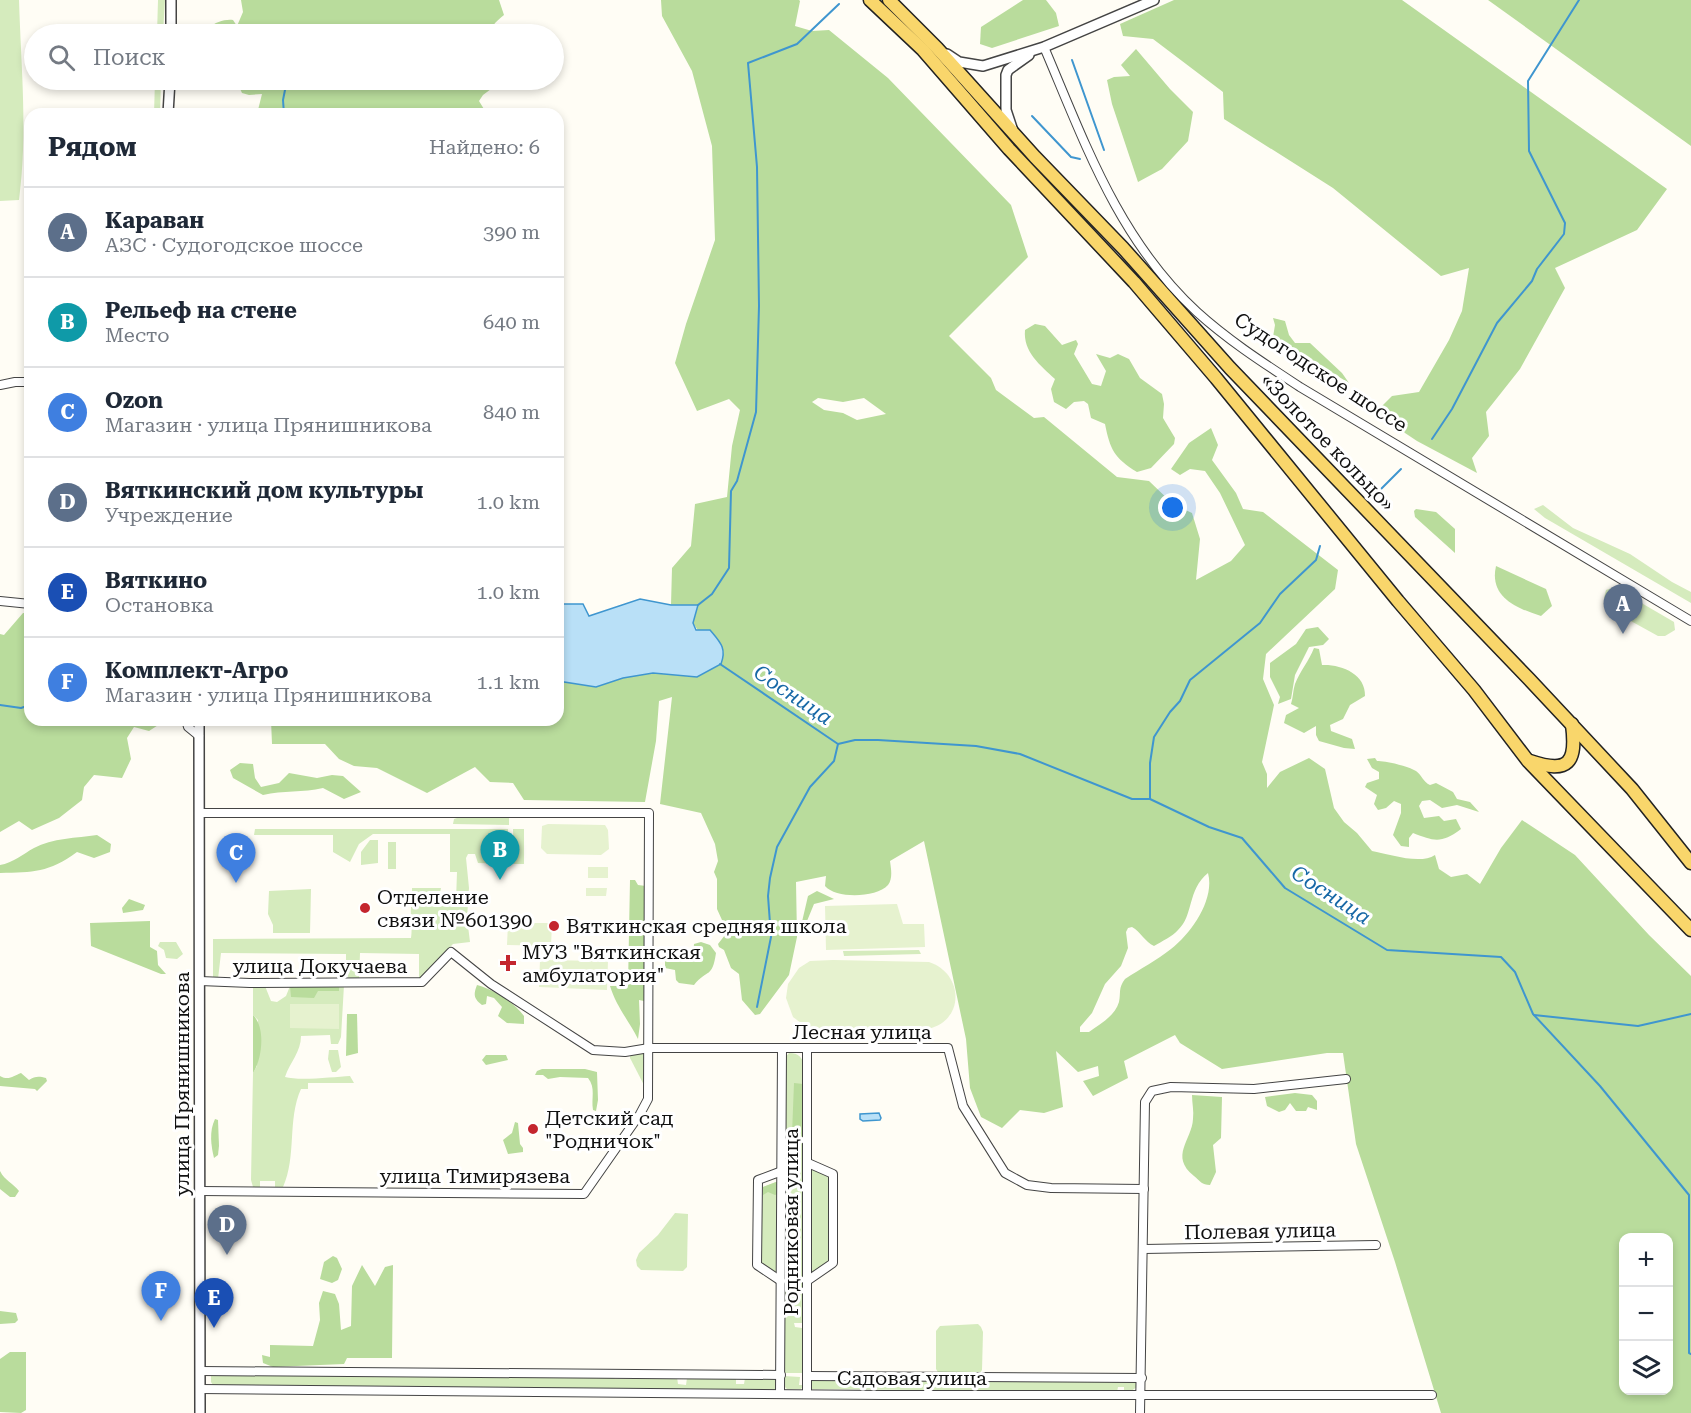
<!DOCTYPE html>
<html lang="ru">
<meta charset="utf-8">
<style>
:root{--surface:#fff;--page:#f2f2f3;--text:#1f2937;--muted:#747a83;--line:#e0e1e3;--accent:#db2777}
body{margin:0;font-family:"Roboto Serif",serif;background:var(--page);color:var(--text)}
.controls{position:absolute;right:18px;bottom:18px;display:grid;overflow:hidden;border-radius:12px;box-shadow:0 3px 9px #0003}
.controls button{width:54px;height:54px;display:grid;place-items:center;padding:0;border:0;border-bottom:2px solid var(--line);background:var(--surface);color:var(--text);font:30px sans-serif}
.you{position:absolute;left:1173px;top:508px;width:21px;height:21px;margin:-15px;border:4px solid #fff;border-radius:50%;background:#1a73e8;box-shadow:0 0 0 9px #1a73e833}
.badge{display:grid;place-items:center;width:39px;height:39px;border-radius:50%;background:var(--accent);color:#fff;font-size:20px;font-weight:700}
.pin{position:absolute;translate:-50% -50px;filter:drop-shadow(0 2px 3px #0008)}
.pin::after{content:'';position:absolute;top:32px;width:21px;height:18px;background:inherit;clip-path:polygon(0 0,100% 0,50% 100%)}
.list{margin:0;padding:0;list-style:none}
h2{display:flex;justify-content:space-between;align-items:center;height:78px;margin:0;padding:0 24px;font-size:26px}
h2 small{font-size:20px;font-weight:400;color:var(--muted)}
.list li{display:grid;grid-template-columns:39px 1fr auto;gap:18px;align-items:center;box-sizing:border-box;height:90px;padding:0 24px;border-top:2px solid var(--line)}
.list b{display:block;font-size:22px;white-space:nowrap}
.list p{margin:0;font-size:20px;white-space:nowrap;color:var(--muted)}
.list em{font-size:20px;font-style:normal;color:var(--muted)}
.icon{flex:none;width:33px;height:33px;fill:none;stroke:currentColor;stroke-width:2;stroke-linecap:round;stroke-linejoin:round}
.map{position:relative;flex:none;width:1691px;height:1413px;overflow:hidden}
.search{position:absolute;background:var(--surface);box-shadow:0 3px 9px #0003;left:24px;top:24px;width:540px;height:66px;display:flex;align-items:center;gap:15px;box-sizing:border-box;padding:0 21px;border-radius:33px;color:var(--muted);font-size:22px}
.panel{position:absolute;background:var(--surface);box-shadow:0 3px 9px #0003;left:24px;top:108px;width:540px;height:618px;border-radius:18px}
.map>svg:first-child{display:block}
.green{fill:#d5ebbd}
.forest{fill:#b9dc9c;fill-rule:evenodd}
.pitch{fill:#e6f2cf}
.water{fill:#b9e0f7;stroke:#3f96cf;stroke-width:1.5}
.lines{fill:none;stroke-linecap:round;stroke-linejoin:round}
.stream{stroke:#3f96cf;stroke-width:2}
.minor-casing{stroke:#444;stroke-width:10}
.tertiary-casing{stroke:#444;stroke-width:12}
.primary-casing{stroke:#222;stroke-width:15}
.minor{stroke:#fff;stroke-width:8}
.tertiary{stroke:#fff;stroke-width:9}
.primary{stroke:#f9d66b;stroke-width:12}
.poi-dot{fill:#c4262e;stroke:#fff;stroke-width:2}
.labels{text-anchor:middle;stroke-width:6;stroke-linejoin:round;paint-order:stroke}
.street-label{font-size:20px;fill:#111;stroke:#fff}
.poi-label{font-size:20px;fill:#111;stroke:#fff;text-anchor:start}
.water-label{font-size:21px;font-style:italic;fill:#1768a6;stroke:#fff}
</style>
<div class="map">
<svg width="1691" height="1413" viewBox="0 0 1691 1413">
<rect width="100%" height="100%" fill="#fffdf5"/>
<!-- green -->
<g class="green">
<path d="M0,0H19C21,67 28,134 19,200L0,201Z"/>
<polygon points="158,0 165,0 163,34 157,34"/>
<polygon points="155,80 161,80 160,114 154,114"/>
<polygon points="1543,505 1573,528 1630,554 1672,582 1691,592 1691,603 1545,518 1534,509"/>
<polygon points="1614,587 1674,622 1675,630 1665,636 1658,636 1609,609 1604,598 1606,590"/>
<polygon points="457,818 509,818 509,825 453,824 454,819"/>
<path d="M255,829H508V864L478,863L475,854H468L466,858L469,888L467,918L470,942L453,944L419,979V954L360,953L359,980L349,979L346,972V954L221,953L218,979H213V939L411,938C413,925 409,914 412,901H456L457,872H450V834H373L359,844L350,862L333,852V835H254Z"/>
<polygon points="513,829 524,829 524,864 514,864"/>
<polygon points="370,840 378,840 378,863 361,865 361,852"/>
<rect x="388" y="842" width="8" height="27"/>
<polygon points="412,888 441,888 440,893 437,896 412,896"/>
<polygon points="311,889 310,933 273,933 273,925 268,914 269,891"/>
<polygon points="160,942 176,942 183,954 177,959 166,958 164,950 158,946"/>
<polygon points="919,950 921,954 844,956 843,951"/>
<path d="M256,985L265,986L271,1001L277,1002L286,996L290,986L317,991H339L340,985H344L341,1037L338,1044H331L330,1035L301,1036C301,1052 290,1062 285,1077C299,1081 334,1077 350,1076L354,1083H308V1089H301C287,1120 297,1156 283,1187H275V1181H260V1187H253L251,1180L253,1073L257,1066L258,1020L253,1015V988Z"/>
<polygon points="329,1050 338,1050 341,1067 336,1072 332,1072 328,1059"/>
<polygon points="645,1053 646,1089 630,1058 630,1055"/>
<path d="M789,1053C799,1053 801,1057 805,1065L804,1321L802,1323H794L795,1327L802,1328L805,1332V1373H784V1059Z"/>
<polygon points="812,1169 826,1174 829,1179 829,1257 827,1262 812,1273 809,1271 810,1171"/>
<polygon points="776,1182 780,1184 778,1272 773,1273 760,1262 763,1187"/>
<polygon points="675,1213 688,1214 687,1267 683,1271 641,1270 637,1266 636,1260 639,1253 658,1235"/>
<polygon points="978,1324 981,1327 983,1332 982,1370 978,1376 939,1374 936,1369 936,1331 940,1326"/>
<polygon points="214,1373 612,1376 615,1379 631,1379 635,1377 677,1377 678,1384 686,1385 687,1378 736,1378 736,1384 744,1384 745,1378 773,1378 777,1381 778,1387 774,1390 213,1385 211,1382 211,1375"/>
<polygon points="784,1376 800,1377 799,1385 804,1385 801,1389 787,1389 784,1386"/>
<polygon points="815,1378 836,1378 836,1383 841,1384 841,1378 1134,1381 1138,1383 1138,1386 1130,1392 1124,1392 1124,1387 1118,1387 1117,1392 812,1389 810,1385 810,1380"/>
</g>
<!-- forest -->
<g class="forest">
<path d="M241,0H499L504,15C498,20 490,26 491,34H210L209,28C215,22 225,19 233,20L237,26L243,12Z"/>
<path d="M661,0H799L800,1L795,26L812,31L829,30L888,78L1011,205L1028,257L949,336L991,378L996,390L1034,418L1044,417L1117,477L1149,481L1173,504L1192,513L1200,539L1196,580L1231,561L1245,545L1220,493L1205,471L1190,469L1180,475L1171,469L1189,443L1211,428L1218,445L1212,460L1236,493L1243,509L1263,512L1338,570L1335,589L1266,654L1263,679L1274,705L1262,762L1267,774V788L1280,772L1309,758L1325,769L1334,808L1344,822L1357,833L1372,851C1389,854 1420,865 1435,855L1439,869L1451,877L1467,874L1480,884L1501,848L1522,820L1575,855L1649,935L1691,976V1413H1441L1395,1262L1356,1144L1343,1053H1327L1222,1069L1180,1043L1175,1035L1124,1061L1128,1078L1093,1096L1083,1081L1099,1076L1098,1066L1078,1072L1056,1051L1063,1107L1044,1113L1020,1110L1002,1128L981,1117L970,1088L966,1039L924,841L890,861C891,869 893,878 888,885C876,898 836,899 825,886L826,876L796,882L797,937L789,975L760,1014L755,1015L742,1000L739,974L731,968L724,950L719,947L718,944L725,935L718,928L722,920L717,909V879L714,872L718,861L715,844L701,813L660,804L672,697L659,701L656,741L645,802L524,800L513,783L490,782L475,767L427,793L377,768L354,766L339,759L325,744H272L271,720H558V681L596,687L623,677L653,673L697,677L721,664L693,623L698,605H671L672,568L691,546L695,504L727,497L732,446L740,410L729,399L697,411L675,363L686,324L715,240L712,146L692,71L662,16ZM818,398L843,402L864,398L886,414L857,420L843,413L824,410L812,402ZM1208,873C1215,899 1192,933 1171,949C1157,960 1140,969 1125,979C1118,988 1121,993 1119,1002C1115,1016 1100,1024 1089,1032H1080V1027L1092,1013L1105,984L1121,966L1128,948L1126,932L1128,928L1132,927C1141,932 1145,942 1154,946C1162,941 1172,937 1178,930C1194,915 1187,890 1208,873ZM1624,1238H1668V1390H1624Z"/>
<polygon points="1023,0 1046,0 1056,13 1059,26 992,48 980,44 981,27"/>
<polygon points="1174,0 1402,0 1667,189 1637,230 1555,268 1565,288 1520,369 1486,412 1489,436 1472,458 1477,473 1417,441 1375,413 1392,396 1419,392 1449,340 1462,311 1469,268 1441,276 1333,188 1224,119 1223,92 1153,39 1123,36 1120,24"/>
<polygon points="1488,0 1691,0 1691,146"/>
<polygon points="1136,49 1170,89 1193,112 1188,141 1162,169 1138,182 1112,104 1107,80 1114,77 1130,76 1121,65"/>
<polygon points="236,80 503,80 483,95 479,101 487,114 257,114 262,94 249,95 242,93"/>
<polygon points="1273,318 1285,321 1289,335 1295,343 1310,343 1342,373 1349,383 1273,337 1275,325"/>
<path d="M1035,324L1045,326L1062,345L1076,340L1078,344L1074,354L1092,384L1101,386L1106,371L1096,354L1110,358L1118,354L1129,359L1140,378L1162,394L1164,404L1163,418L1175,438L1174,444L1151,468L1137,472C1114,458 1110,449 1105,424L1091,418L1088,404L1084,401L1074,402L1066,409L1054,402L1051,389L1055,379C1040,365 1023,352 1025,330Z"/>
<polygon points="1416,509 1436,512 1455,529 1455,553 1415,517 1414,511"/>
<path d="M1496,566L1546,589L1552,606L1541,616C1516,608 1489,597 1496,566Z"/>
<polygon points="23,613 30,613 30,720 166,720 149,731 134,727 127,738 131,759 122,778 94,775 84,787 82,800 59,818 32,830 19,821 0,832 0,634 4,635"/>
<polygon points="1318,627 1329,639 1323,645 1309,647 1295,675 1291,699 1278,704 1280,697 1270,677 1270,663 1296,644 1306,629"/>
<path d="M1314,648L1319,649L1322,665C1341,664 1366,674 1365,696L1350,705L1343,719L1330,725L1331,731L1352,739L1355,749L1344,748L1319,741L1316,735V726L1304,733L1284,723L1286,715L1299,708L1291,704C1293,698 1293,690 1295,684C1300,671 1309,661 1314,648Z"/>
<path d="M1375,758L1377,761C1386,761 1408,766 1416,771C1422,775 1423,782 1430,785L1436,783L1453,792L1457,799L1470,802L1479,812L1457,805L1442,808L1430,800L1422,801L1419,806L1424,818L1439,816L1444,821L1456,819L1461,829C1441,844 1434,841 1413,833L1409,838V847L1401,846L1393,835L1401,813V804L1394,801L1386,808L1378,810L1374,804L1377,795L1365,787L1367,783L1379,779V772L1372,768L1367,759Z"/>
<path d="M240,763L253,764L255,778L261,787L279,783L289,773L317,778L332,775L343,776L361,792L344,799L323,788C303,793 283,790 263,795L233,778L230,770Z"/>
<path d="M97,835L111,844L110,852L94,858L77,852C48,873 34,872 0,873V865C13,863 23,854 34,848C52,838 77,838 97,835Z"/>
<path d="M630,880H635L638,885L646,886V996L644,1001L639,1000L640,1024L638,1039C629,1021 616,1006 610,986H628Z"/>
<polygon points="817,891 834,899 814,904 807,921 801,926 808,896"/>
<polygon points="129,899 145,905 143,910 123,913 122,908"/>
<polygon points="150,921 150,947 157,951 158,965 166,974 161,974 91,946 90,923"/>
<path d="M701,942L710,945L716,953C712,979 708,968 694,985L679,983L676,980L675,970L665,968V960L678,955H693L694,944Z"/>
<polygon points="340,985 339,991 318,991 314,998 291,997 290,986"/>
<path d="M477,985C495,990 513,1002 524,1016V1024L507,1023L498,1016L502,1007L494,998L487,996L486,1004L482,1005C474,999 473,995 477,985Z"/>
<polygon points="347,1014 357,1014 358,1053 346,1056"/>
<path d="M253,1015C266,1028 262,1059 253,1073Z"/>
<polygon points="486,1055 506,1055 508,1060 486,1065 482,1060"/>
<path d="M542,1069H585L597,1072L598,1100L596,1111L593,1110C591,1098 596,1088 588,1078L560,1077L548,1079L543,1075H535L537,1071Z"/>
<path d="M21,1073L29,1080C35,1076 39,1076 46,1078L47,1081L37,1091L35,1089L0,1086V1076C9,1081 13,1076 21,1073Z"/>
<polygon points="794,1083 803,1084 803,1123 801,1144 792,1134"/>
<polygon points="1295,1093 1312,1095 1317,1101 1317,1110 1308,1107 1306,1111 1296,1111 1290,1103 1285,1110 1279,1112 1267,1106 1265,1097"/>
<path d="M1192,1095L1222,1097L1221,1138L1213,1145L1216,1172L1210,1185C1202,1185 1200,1181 1194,1176C1169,1156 1192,1140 1193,1119C1194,1111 1192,1103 1192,1095Z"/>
<path d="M215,1119L218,1120L219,1146L218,1155L214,1158C211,1146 209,1131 215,1119Z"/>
<polygon points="515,1122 518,1123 520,1144 523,1148 523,1152 508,1154 503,1140 512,1133"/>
<path d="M0,1171C5,1181 13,1183 19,1191L15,1197H10L0,1189Z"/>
<polygon points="776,1182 780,1184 780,1193 775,1195 768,1192 763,1195 763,1187"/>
<polygon points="333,1256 337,1258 342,1269 338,1280 332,1283 320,1279 324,1262"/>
<polygon points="362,1265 375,1286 385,1267 393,1265 392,1358 347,1358 344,1364 273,1367 263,1363 262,1355 270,1357 270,1345 313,1346 320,1320 319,1303 323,1291 335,1294 339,1304 341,1330 351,1326 352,1286"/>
<polygon points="0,1311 16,1313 18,1320 15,1323 0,1324"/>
<polygon points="10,1352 26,1352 26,1410 21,1413 0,1412 0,1359"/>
</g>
<!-- pitch -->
<g class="pitch">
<polygon points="548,824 605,825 608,830 609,849 601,855 547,854 541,848 542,826"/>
<rect x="588" y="867" width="20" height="11"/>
<polygon points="586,888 607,888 606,896 586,896"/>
<polygon points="897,904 903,924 924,924 925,947 826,950 825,906"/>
<polygon points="508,923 552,923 551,946 507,945"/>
<polygon points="540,960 608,961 607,990 539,987"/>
<path d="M833,960L929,962C963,973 966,1020 928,1029H809L793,1017L786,998L788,984L799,968L810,961Z"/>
<polygon points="290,1004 339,1004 339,1029 290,1028"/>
</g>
<!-- water -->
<g class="water">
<path d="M640,599L671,605H698L693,623L696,630H710C720,642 727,648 721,664L697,677L653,673L623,678L596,687L558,681V604H583L589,616Z"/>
<polygon points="879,1113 881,1118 880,1120 863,1121 860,1119 860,1114"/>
</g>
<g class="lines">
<!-- stream -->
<g class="stream">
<polyline points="1072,60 1104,150"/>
<polyline points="284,114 283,100 287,80"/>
<polyline points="1032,116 1071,157 1080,159"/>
<polyline points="1432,439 1452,409 1497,323 1532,281 1537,269 1564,234 1565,223 1529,151 1528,81 1579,0"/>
<polyline points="1379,491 1401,469"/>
<polyline points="698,605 712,594 729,568 731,491 737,481 756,412 759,306 757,167 748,63 797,44 839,4"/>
<polyline points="720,664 838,744 855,740 878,740 976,746 1020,754 1132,799 1150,799 1209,827 1242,838 1285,888 1387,950 1501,957 1515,972 1533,1014 1600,1086 1689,1195 1689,1353 1691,1354"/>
<polyline points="0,705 21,708 30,705"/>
<polyline points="1150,799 1150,763 1154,737 1170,712 1180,701 1190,680 1260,623 1280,594 1316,560 1320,546"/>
<polyline points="757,1007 771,937 768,896 770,878 777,847 810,787 834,761 838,744"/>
<polyline points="1534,1015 1638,1026 1691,1014"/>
</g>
<defs>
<g id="minor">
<path d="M1044,47C1085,143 1118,239 1197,312C1229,341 1265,364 1300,387L1691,621"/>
<polyline points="0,385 15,382 30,382"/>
<polyline points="0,601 30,604"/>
<polyline points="186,720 188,727 199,736"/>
<polyline points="199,813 649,813 648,1099 640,1114 584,1194 201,1191"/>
<polyline points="200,981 250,983 422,982 451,952 491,984 593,1050 625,1052 649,1048 948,1048 963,1106 1005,1173 1027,1185 1051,1188 1144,1189"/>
<polyline points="807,1050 807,1394"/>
<polyline points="1144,1249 1376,1245"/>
<polyline points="781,1281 757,1265 758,1180 782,1171"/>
<polyline points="807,1281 833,1263 833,1174 808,1163"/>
<polyline points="201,1371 781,1375"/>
<polyline points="807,1376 1142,1378"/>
<polyline points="200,1389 884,1395 1432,1395"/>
<polyline points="780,1394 782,1049"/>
<polyline points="1140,1413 1145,1102 1152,1091 1171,1087 1254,1089 1346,1079"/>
</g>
<g id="tertiary">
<polyline points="171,34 171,0"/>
<polyline points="947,54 959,62 983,66 1044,47 1154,0"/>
<polyline points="168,114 170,80"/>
<polyline points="1013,131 1006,110 1006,75 1008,70 1029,55"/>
<polyline points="199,720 200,1413"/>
</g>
<g id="primary">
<polyline points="870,0 923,50 1009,149 1134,282 1216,378 1398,601 1474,690 1528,761 1691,930"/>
<polyline points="889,0 937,48 1035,157 1123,248 1230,368 1529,679 1632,789 1691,863"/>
<path d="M1530,761C1569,774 1577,763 1572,724"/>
</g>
</defs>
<!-- minor casing -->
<use href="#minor" class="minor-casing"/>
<!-- tertiary casing -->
<use href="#tertiary" class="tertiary-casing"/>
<!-- primary casing -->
<use href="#primary" class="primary-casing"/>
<!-- minor -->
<use href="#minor" class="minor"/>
<!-- tertiary -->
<use href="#tertiary" class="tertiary"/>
<!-- primary -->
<use href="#primary" class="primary"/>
</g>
<!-- markers -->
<g class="poi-dot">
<circle cx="365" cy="908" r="6"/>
<circle cx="554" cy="926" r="6"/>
<path d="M505 954h6v6h6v6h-6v6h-6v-6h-6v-6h6z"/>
<circle cx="533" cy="1129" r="6"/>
</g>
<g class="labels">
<!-- street labels -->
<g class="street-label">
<text transform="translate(1321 372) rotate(33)" y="7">Судогодское шоссе</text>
<text transform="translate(1328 442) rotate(46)" y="7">«Золотое кольцо»</text>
<text x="320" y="973">улица Докучаева</text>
<text x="862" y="1039">Лесная улица</text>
<text transform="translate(182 1084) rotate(-90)" y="7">улица Прянишникова</text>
<text x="475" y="1183">улица Тимирязева</text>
<text transform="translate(791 1222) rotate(-90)" y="7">Родниковая улица</text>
<text transform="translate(1260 1231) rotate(-1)" y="7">Полевая улица</text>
<text x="912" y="1385">Садовая улица</text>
</g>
<!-- poi labels -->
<g class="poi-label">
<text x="377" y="904">Отделение<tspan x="377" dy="23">связи №601390</tspan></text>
<text x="566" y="933">Вяткинская средняя школа</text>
<text x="522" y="959">МУЗ "Вяткинская<tspan x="522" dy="23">амбулатория"</tspan></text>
<text x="545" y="1125">Детский сад<tspan x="545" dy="23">"Родничок"</tspan></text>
</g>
<!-- water labels -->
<g class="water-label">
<text transform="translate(793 695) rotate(34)" y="7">Сосница</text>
<text transform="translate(1331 895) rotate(33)" y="7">Сосница</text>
</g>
</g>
</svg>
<div class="controls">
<button>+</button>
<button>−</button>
<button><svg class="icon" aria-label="layers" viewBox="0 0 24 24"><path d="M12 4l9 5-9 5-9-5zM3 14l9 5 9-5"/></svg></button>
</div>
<div class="you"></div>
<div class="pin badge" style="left:1623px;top:634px;background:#5c6f8a">A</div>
<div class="pin badge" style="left:500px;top:880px;background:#0f9aa8">B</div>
<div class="pin badge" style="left:236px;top:883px;background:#3f7fe0">C</div>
<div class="pin badge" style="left:227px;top:1255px;background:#5c6f8a">D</div>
<div class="pin badge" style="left:214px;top:1328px;background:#1a4fb4">E</div>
<div class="pin badge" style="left:161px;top:1321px;background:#3f7fe0">F</div>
<div class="search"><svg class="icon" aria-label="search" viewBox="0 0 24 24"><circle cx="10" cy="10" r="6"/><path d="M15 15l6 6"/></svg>Поиск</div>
<section class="panel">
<h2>Рядом<small>Найдено: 6</small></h2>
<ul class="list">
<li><span class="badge" style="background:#5c6f8a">A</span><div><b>Караван</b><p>АЗС · Судогодское шоссе</p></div><em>390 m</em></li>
<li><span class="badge" style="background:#0f9aa8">B</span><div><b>Рельеф на стене</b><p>Место</p></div><em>640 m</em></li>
<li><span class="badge" style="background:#3f7fe0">C</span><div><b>Ozon</b><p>Магазин · улица Прянишникова</p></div><em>840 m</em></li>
<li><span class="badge" style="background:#5c6f8a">D</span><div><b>Вяткинский дом культуры</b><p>Учреждение</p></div><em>1.0 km</em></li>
<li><span class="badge" style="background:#1a4fb4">E</span><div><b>Вяткино</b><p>Остановка</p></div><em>1.0 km</em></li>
<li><span class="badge" style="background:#3f7fe0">F</span><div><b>Комплект-Агро</b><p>Магазин · улица Прянишникова</p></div><em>1.1 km</em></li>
</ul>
</section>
</div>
